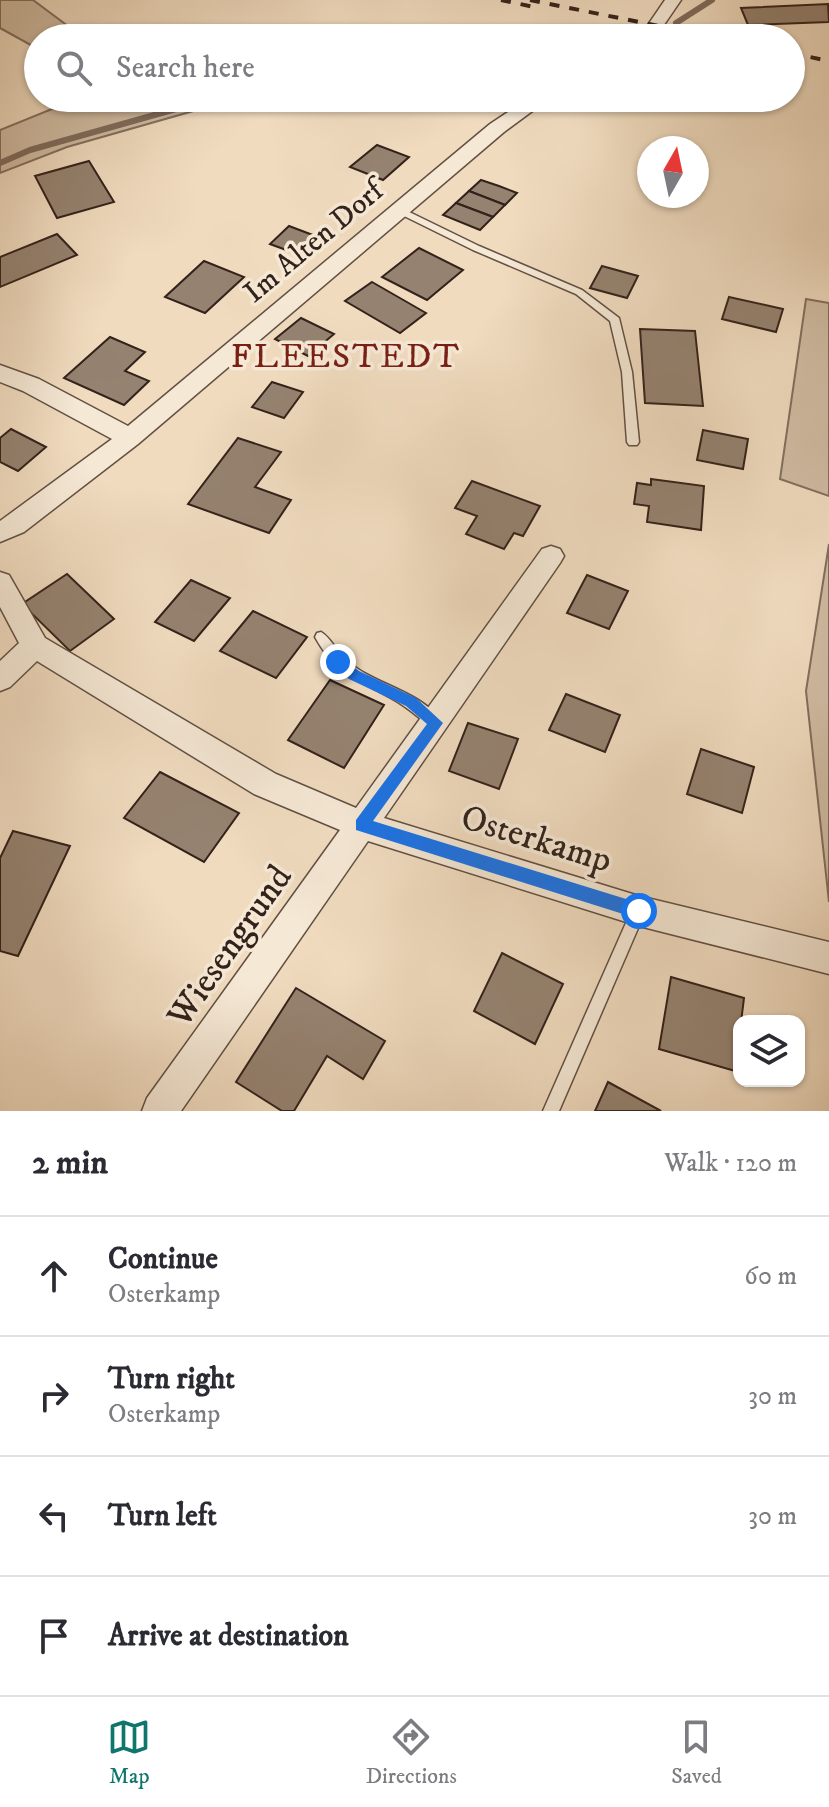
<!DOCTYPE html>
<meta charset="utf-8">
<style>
:root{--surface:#fff;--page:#f7f7f7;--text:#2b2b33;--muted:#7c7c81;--line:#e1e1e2;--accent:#0f766e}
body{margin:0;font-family:"IM FELL DW Pica",serif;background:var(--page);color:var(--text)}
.controls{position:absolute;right:24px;bottom:24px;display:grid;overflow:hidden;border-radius:16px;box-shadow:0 2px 6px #0004}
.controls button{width:72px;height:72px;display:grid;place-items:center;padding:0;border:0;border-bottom:2px solid var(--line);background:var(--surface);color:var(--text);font:40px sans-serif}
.compass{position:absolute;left:637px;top:136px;width:72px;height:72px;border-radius:50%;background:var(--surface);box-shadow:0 2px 6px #0004;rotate:9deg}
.stop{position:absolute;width:24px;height:24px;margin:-18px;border:6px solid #1a73e8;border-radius:50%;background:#fff}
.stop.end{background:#1a73e8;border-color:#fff;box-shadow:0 2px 8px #0008}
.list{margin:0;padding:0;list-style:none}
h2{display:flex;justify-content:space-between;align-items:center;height:104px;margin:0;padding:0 32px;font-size:34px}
h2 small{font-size:26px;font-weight:400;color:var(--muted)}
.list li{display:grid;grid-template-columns:52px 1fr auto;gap:24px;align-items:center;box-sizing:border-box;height:120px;padding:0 32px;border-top:2px solid var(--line)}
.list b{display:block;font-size:30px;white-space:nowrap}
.list p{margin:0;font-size:26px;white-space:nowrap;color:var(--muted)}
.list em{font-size:26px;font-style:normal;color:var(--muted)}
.icon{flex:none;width:44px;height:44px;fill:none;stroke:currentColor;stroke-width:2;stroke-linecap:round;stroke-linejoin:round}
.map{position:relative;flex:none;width:829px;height:1111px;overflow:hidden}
.search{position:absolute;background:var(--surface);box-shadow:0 2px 6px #0004;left:24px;right:24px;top:24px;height:88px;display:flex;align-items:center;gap:20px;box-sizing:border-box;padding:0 28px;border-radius:44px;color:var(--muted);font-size:30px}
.sheet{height:584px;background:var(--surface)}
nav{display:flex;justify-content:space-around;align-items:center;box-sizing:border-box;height:112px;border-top:2px solid var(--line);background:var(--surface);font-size:22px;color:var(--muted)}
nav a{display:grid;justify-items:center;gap:4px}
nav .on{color:var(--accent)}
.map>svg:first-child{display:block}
.green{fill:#d0bca3;stroke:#826f5f;stroke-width:2}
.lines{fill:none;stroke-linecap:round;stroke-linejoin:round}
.stream{stroke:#7e6b5c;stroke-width:6}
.building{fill:#958270;stroke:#33221b;stroke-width:2}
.service-casing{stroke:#625044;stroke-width:3}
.minor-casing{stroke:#625044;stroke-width:3}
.service{fill:#f5e8d5;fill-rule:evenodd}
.minor{fill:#f5e8d5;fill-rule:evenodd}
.rail{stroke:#33221b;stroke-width:4;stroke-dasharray:10 10;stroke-linecap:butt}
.route{fill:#1a73e8}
.labels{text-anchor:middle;stroke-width:7;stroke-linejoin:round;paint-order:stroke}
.street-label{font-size:30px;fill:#33221b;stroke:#f5e8d5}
.quarter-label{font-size:34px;letter-spacing:2px;fill:#7a1f14;stroke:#f5e8d5}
.near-street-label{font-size:36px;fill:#33221b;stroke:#f5e8d5}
</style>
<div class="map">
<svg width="829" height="1111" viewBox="0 0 829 1111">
<rect width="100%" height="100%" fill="#f0dbbf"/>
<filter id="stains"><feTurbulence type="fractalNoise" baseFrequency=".0025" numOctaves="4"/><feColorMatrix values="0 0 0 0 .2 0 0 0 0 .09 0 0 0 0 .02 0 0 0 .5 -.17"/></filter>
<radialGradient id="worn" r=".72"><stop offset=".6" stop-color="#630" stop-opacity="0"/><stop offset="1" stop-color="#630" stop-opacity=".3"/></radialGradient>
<!-- green -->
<g class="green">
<polygon points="0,0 33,0 84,38 38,38 38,49 0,28"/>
<polygon points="79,98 239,98 67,147 0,173 0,130"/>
<polygon points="806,299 829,303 829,496 780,479"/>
<polygon points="829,544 829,902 806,691"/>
</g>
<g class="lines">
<!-- stream -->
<g class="stream">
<polyline points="676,23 712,0"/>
<polyline points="0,163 30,150 215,98"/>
</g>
</g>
<!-- building -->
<g class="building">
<polygon points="828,4 829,22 748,25 741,8"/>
<polygon points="377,145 409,157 383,180 350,167"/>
<polygon points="89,161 114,202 57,218 35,176"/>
<polygon points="481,180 499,186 517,193 505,205 469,191"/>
<polygon points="469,191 505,205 493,217 456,203"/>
<polygon points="456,203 493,217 480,230 443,215"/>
<polygon points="289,226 326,240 308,258 270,244"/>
<polygon points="57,234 77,255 0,287 0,257"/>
<polygon points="419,248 463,270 427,300 382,277"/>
<polygon points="204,261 244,277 205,313 165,297"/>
<polygon points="602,266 638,276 627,298 590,288"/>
<polygon points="372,282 426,313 400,333 345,301"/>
<polygon points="729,297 783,309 776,332 722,319"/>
<polygon points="301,318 334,334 308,356 275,339"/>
<polygon points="640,329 695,331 703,406 645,403"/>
<polygon points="110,337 145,352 125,371 149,381 124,405 64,378"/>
<polygon points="272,382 303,392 284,418 252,407"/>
<polygon points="11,429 46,447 18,471 0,462 0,438"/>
<polygon points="703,430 748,439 743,469 697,460"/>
<polygon points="238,438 281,452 255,487 291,500 269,533 188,504"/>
<polygon points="651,479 704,486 701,530 647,522 649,506 634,504 637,483 651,485"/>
<polygon points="472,481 540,506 523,536 514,533 504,549 466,534 477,516 455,508"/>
<polygon points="67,574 114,619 70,651 22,604"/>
<polygon points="587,575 628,591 609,629 567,613"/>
<polygon points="191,580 230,598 194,641 155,622"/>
<polygon points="253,611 307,637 276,678 220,651"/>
<polygon points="330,680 384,705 344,768 288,740"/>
<polygon points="566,694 620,715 605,752 549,730"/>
<polygon points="468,723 518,739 499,789 449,771"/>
<polygon points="701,749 754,767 742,813 687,794"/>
<polygon points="160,772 239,813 204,862 124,818"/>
<polygon points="13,831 70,846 18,956 0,951 0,858"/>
<polygon points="502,953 563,984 535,1044 474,1011"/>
<polygon points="671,977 744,998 735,1071 659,1049"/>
<polygon points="296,988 385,1041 363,1079 327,1056 294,1111 282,1111 236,1082"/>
<polygon points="608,1082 661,1111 595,1111"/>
</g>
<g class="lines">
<defs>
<g id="service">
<polygon points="399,207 479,246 582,290 619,318 632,372 639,442 637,445 629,445 627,442 622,372 610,321 576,294 473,250 396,212 396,208"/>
<path d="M321,632C331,638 337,652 346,660C375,686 421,690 443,723L441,727L436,729L431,727C418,717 406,706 391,698C356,678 336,675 315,637L317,633Z"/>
<polygon points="638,905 643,907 645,912 559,1111 543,1111 633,907"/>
</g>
<g id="minor">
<polygon points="665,0 681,0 655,38 639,38"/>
<polygon points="529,98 550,98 504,132 138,444 24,532 0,542 0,521 112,439 23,391 0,382 0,365 39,379 128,426 490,124"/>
<polygon points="551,546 560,549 564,556 560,563 384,818 639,896 829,942 829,974 639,926 368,841 181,1111 142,1111 147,1098 340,830 254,794 37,661 10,687 0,691 0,661 19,643 0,607 0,572 9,575 45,638 276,774 356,808 542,549"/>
</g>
</defs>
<!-- service casing -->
<use href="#service" class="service-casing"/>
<!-- minor casing -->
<use href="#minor" class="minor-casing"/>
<!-- service -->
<use href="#service" class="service"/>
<!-- minor -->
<use href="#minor" class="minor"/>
<!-- rail -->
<g class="rail">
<polyline points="501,0 539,8"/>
<polyline points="530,0 718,38"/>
<polyline points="791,53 829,61"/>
</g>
</g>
<!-- route -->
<polygon class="route" points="338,656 359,671 416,698 443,723 373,821 639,903 645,906 645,916 639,919 356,830 356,820 427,724 406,706 349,679 331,662"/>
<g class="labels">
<!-- street labels -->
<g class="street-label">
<text transform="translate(313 241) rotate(-40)" y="10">Im Alten Dorf</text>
</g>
<!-- quarter labels -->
<g class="quarter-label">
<text x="346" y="367">FLEESTEDT</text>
</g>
<!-- near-street labels -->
<g class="near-street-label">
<text transform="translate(537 837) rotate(17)" y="13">Osterkamp</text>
<text transform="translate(228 945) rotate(-55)" y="13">Wiesengrund</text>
</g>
</g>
<rect width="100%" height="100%" filter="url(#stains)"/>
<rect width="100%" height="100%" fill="url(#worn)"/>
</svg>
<div class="controls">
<button><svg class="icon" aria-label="layers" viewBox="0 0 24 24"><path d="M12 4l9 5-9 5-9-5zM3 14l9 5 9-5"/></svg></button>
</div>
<svg class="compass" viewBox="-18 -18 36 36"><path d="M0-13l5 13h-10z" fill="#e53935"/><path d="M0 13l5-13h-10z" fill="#7c7c81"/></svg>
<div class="stop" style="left:639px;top:911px"></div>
<div class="stop end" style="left:338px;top:662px"></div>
<div class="search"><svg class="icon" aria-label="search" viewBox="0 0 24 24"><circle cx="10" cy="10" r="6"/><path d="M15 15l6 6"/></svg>Search here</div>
</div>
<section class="sheet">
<h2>2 min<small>Walk · 120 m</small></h2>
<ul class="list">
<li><svg class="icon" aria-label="ahead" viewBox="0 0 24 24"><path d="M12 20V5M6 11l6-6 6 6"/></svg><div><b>Continue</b><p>Osterkamp</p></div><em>60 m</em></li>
<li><svg class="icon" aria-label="right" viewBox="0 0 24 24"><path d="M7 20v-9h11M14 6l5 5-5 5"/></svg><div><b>Turn right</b><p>Osterkamp</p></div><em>30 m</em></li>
<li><svg class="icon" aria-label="left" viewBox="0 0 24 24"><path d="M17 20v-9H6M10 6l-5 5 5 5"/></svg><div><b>Turn left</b></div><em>30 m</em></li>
<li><svg class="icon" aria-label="arrive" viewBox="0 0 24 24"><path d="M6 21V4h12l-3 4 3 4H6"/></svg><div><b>Arrive at destination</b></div></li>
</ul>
</section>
<nav>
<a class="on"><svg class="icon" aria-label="map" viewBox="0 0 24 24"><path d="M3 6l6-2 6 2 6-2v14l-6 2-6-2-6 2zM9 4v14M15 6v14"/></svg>Map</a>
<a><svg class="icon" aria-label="directions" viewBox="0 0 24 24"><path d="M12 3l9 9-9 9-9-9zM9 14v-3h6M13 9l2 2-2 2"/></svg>Directions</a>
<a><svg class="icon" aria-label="saved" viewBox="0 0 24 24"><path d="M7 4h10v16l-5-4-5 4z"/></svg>Saved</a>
</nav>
